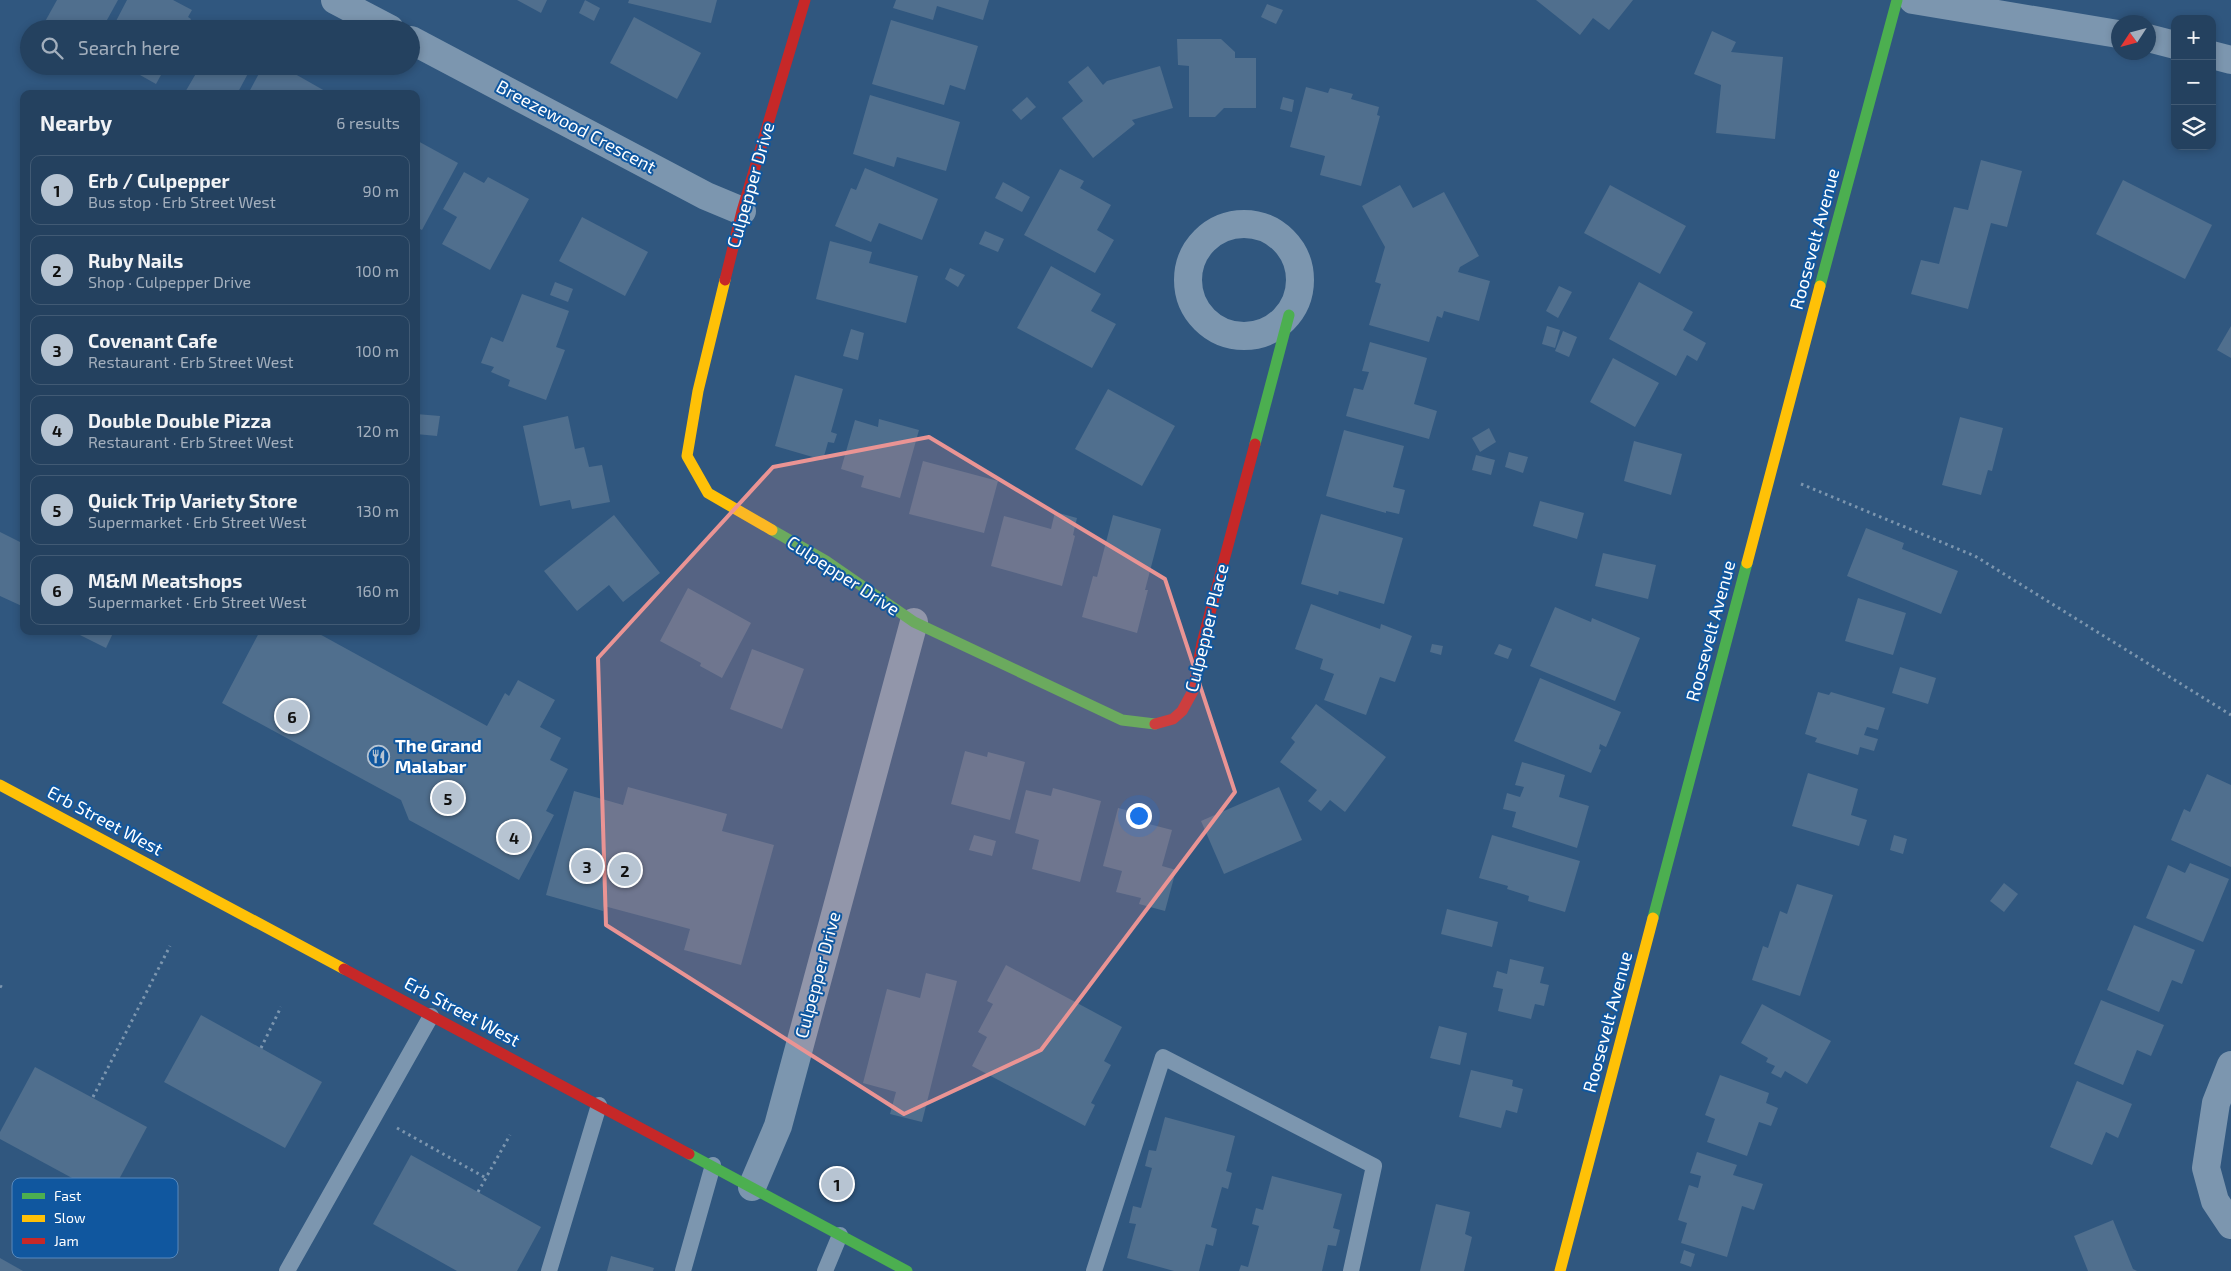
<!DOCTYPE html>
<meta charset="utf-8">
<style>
:root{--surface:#24415f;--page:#2c4865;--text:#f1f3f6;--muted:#a3afbd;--line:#415a74;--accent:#b7c4d2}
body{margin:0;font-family:"Exo 2",sans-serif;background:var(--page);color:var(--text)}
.controls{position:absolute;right:15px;top:15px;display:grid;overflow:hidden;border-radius:10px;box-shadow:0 2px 8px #0003}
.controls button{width:45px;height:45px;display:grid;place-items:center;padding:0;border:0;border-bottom:1px solid var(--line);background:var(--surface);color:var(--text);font:25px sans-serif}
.compass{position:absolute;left:2111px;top:15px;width:45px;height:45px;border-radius:50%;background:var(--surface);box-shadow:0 2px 8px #0003;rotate:234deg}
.you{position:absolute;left:1138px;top:815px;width:18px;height:18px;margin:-12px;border:4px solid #fff;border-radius:50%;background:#1a73e8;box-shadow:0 0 0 8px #1a73e833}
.badge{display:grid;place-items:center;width:32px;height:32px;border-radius:50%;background:var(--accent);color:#111;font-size:16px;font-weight:700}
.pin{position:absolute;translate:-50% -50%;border:2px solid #fff;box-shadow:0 1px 5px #0006}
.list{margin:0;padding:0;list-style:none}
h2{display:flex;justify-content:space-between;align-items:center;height:65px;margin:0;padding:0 20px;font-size:21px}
h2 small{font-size:16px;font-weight:400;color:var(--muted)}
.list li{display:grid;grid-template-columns:32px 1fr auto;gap:15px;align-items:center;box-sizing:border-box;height:70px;margin:0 10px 10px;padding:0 10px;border:1px solid var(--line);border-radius:10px}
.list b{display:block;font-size:19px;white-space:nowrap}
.list p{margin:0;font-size:16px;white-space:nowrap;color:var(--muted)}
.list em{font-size:16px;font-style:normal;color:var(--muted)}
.icon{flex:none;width:28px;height:28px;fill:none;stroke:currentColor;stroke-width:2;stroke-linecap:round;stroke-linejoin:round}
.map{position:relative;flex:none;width:2231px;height:1271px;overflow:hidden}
.search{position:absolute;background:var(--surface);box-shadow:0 2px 8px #0003;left:20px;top:20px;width:400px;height:55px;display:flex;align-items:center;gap:12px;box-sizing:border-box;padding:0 18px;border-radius:28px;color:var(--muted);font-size:19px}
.panel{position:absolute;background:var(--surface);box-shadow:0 2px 8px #0003;left:20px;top:90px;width:400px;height:545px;border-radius:10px}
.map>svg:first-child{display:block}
.building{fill:#506f8e}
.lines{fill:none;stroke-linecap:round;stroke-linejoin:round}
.path{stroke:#7c96af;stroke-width:3;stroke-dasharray:2.5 4;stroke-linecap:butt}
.lane{stroke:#7c96af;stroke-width:16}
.street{stroke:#7c96af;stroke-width:28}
.fast{stroke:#4caf50;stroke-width:11}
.slow{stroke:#ffc107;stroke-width:11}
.jam{stroke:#c62828;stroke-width:11}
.marked{fill:#ea9494;fill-opacity:0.2;stroke:#ea9494;stroke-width:4;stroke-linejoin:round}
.labels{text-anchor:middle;stroke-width:4;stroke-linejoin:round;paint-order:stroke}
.street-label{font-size:18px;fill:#fff;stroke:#10579f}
.poi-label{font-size:18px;font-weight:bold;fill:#fff;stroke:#10579f;text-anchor:start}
.key{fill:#10579f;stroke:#5889bc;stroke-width:1}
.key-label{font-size:14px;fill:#fff}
</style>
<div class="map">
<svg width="2231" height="1271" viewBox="0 0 2231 1271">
<rect width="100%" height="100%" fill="#30577f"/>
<!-- building -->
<g class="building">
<polygon points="57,0 118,0 102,29 44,29 42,27"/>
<polygon points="127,0 173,0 192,10 188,17 191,19 186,29 126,29 115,23"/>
<polygon points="517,0 547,0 541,13"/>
<polygon points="585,0 600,8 594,21 579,13"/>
<polygon points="629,0 717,0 711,23 628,3"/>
<polygon points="896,0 989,0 983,20 937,6 933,20 893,8"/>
<polygon points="1536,0 1633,0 1609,30 1593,18 1580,35"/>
<polygon points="1267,4 1283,10 1276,24 1261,17"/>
<polygon points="634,17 701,53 677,99 610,63"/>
<polygon points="891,20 978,46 965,90 950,85 944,105 872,84"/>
<polygon points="201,22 213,29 198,29"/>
<polygon points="1712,31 1736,42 1731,52 1783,57 1775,139 1716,133 1721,85 1694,74"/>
<polygon points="1177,39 1221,39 1235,52 1235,58 1256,58 1256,108 1224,108 1215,117 1189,117 1189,66 1178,65"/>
<polygon points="124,66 166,66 156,84"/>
<polygon points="192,66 252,66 237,94 184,94 198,70"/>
<polygon points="263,66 281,66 325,91 323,94 248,94"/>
<polygon points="1088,66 1103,85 1107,81 1160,66 1173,108 1132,120 1135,124 1093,158 1062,118 1083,101 1068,82"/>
<polygon points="1306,87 1328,93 1330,88 1353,94 1351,99 1379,107 1377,115 1380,116 1361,186 1320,175 1325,156 1290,147"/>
<polygon points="870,95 960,122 946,171 897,157 894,167 853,154"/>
<polygon points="1027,97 1036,107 1021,120 1012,110"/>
<polygon points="1283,97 1294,100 1292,112 1280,109"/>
<polygon points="416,140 458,163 422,230 416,227"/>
<polygon points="1981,160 2022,171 2007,227 1991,223 1968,309 1911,294 1921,260 1939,264 1954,207 1968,210"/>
<polygon points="865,168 938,199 922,240 879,223 871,242 835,226 851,188 856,190"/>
<polygon points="1060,169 1084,181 1080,188 1111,205 1097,230 1114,240 1095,273 1024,235"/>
<polygon points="464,172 484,183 488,177 529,199 490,270 442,244 457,217 443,209"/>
<polygon points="2123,180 2212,225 2185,279 2096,234"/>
<polygon points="1003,182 1030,197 1022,212 995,198"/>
<polygon points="1400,185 1413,208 1444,192 1479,256 1460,267 1458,272 1490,281 1479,321 1444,311 1442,318 1437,316 1429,342 1369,325 1381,284 1375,282 1385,247 1362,206"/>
<polygon points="1610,185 1686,226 1660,274 1584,233"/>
<polygon points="582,217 648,252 625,296 559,261"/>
<polygon points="985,231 1004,239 998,252 979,244"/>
<polygon points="830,241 872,252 869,263 918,276 906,323 816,299"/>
<polygon points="1051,266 1101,294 1091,311 1116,324 1092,368 1017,328"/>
<polygon points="950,268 965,275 958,287 945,279"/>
<polygon points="555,282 573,289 568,302 550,295"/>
<polygon points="1639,282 1693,312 1683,330 1706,343 1697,361 1687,355 1676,376 1609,339"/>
<polygon points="1559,286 1572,292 1558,318 1546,311"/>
<polygon points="522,294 569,311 556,347 565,350 546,400 508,386 510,380 491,372 494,367 481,363 491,337 503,342"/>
<polygon points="1547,326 1560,330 1555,348 1542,344"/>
<polygon points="2231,326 2231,358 2217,350"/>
<polygon points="851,329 864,333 858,360 843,356"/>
<polygon points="1563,331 1577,337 1569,357 1555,351"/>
<polygon points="1370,342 1427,358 1414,404 1437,411 1429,439 1346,416 1354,388 1363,390 1369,372 1362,371"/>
<polygon points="1613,358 1659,383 1635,427 1590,402"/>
<polygon points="795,375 843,389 831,432 837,434 834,443 828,442 823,460 775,446"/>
<polygon points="1108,389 1175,426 1142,486 1075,449"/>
<polygon points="416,414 440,416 437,436 416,434"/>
<polygon points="568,416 575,449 584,447 589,467 602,465 610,502 572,509 570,500 540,506 523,426"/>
<polygon points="1960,417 2003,428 1992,471 1988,470 1981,495 1942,485"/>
<polygon points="879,419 919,430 900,498 861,487 864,476 841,469 855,420 878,427"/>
<polygon points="1489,428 1496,442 1480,452 1472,438"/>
<polygon points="1344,430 1404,446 1393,487 1405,490 1399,514 1386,511 1386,513 1326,496"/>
<polygon points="1634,441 1682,454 1671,495 1624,481"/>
<polygon points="1509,452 1528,457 1523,473 1505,467"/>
<polygon points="1476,455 1495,460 1491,475 1472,470"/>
<polygon points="923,461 998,481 984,533 909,514"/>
<polygon points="1540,501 1584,513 1577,539 1533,526"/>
<polygon points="1055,512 1077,518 1073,535 1075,536 1062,586 991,566 1004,516 1051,529"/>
<polygon points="1321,514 1403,538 1384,604 1339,591 1338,595 1301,584"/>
<polygon points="614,515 660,573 623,602 609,585 577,611 544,571"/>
<polygon points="1113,515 1161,529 1145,590 1148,590 1137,633 1082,617 1093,576 1097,577"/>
<polygon points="1866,528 1904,543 1902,549 1958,571 1941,614 1847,576"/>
<polygon points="0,532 24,544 24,607 0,596"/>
<polygon points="1603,553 1656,565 1648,599 1595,586"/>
<polygon points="688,588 751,623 722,678 700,666 701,663 660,641"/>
<polygon points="1858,598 1906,613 1893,655 1845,641"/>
<polygon points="1311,604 1380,629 1381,624 1412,636 1395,682 1380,677 1366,715 1324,700 1334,674 1320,669 1323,659 1295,649"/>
<polygon points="1555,607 1591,622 1592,618 1640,638 1615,701 1530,666"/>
<polygon points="72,631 114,631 106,648"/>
<polygon points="260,631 314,631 487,726 505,693 509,696 518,680 555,700 540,727 561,738 550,760 568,769 546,811 554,815 519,880 409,820 401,800 222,703"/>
<polygon points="1432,644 1443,646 1441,655 1430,652"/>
<polygon points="1499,644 1512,649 1508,659 1494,654"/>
<polygon points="752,649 804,669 782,729 730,709"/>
<polygon points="1900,667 1936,678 1928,704 1892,693"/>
<polygon points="1540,678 1621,712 1606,747 1600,744 1599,749 1601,750 1591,773 1514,741"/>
<polygon points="1818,692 1829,695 1831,692 1885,708 1878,730 1867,727 1864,735 1878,739 1874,751 1860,747 1858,755 1815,742 1817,738 1805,734"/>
<polygon points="1316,704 1386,757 1345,812 1330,800 1321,811 1308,801 1317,790 1280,762 1295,742 1291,738"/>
<polygon points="965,751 987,757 988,752 1025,762 1010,820 951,804"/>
<polygon points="1522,762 1565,775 1559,797 1589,806 1577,848 1512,827 1516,812 1503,809 1507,793 1520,797 1524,787 1515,785"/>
<polygon points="1808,773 1858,789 1851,815 1867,820 1859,846 1792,826"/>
<polygon points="2207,774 2231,785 2231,867 2171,840 2184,809 2190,812"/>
<polygon points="628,787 727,814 722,831 774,845 741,965 684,950 690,929 604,906 603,911 546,895 574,791 623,805"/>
<polygon points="1279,787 1302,840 1224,874 1201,821"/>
<polygon points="1053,788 1101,801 1080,882 1032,869 1039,840 1015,833 1026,790 1051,796"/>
<polygon points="1118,808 1142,814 1141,822 1172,830 1162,866 1176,870 1165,911 1139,904 1141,898 1116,892 1122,871 1103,866"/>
<polygon points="974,835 996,841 992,856 969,850"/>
<polygon points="1492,835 1580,861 1565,912 1528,901 1529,896 1507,889 1508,886 1479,878"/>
<polygon points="1894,835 1907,839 1903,854 1890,850"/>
<polygon points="2190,863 2229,879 2203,942 2146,918 2168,865 2185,873"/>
<polygon points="2004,883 2018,894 2004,912 1990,901"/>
<polygon points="1797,884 1833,895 1800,996 1752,980 1763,946 1768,948 1780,911 1787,914"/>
<polygon points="1447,909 1498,922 1492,947 1441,934"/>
<polygon points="2134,925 2195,950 2182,984 2172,980 2159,1012 2107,990"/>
<polygon points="1510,959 1544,967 1540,983 1549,985 1544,1006 1535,1004 1531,1019 1498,1011 1503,989 1493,987 1497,971 1507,974"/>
<polygon points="1006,965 1122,1027 1104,1061 1111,1065 1091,1103 1095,1105 1085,1126 972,1066 987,1037 978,1032 993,1004 987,1001"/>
<polygon points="926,973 957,981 922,1122 890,1114 896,1092 863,1083 887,989 920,998"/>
<polygon points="2101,1000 2164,1025 2151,1056 2137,1050 2123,1085 2074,1064"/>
<polygon points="1762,1004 1831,1041 1807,1084 1785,1071 1781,1078 1771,1073 1775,1066 1766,1062 1768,1058 1741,1043"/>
<polygon points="201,1015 322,1082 285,1148 164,1082"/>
<polygon points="1439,1026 1467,1033 1460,1065 1430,1058"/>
<polygon points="35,1067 147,1127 109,1198 0,1139 0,1132"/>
<polygon points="1471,1070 1513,1080 1512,1086 1523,1089 1517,1113 1506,1110 1501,1128 1459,1117"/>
<polygon points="1720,1075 1769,1093 1766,1103 1778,1108 1771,1126 1759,1122 1747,1156 1707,1142 1715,1119 1705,1115"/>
<polygon points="2077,1081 2132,1104 2118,1138 2106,1132 2092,1165 2050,1147"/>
<polygon points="1165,1117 1235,1136 1226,1171 1232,1173 1228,1189 1222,1187 1211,1227 1217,1229 1213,1246 1206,1244 1199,1271 1174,1271 1127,1258 1136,1224 1129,1223 1133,1206 1141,1208 1152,1168 1145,1166 1149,1150 1156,1151"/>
<polygon points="1697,1152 1737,1165 1733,1175 1763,1184 1754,1210 1742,1206 1727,1257 1681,1243 1687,1223 1678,1220 1689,1185 1698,1188 1701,1176 1690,1173"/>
<polygon points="411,1155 541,1227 517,1271 457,1271 373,1224"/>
<polygon points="1272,1176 1342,1194 1333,1228 1340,1230 1336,1246 1328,1245 1322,1271 1239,1271 1241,1265 1248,1267 1259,1226 1252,1224 1256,1208 1263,1210"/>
<polygon points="1436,1204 1470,1212 1465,1234 1472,1237 1464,1271 1420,1271"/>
<polygon points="2113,1220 2133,1269 2137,1271 2088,1271 2074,1236"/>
<polygon points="1684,1250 1695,1254 1691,1267 1680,1263"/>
<polygon points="611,1256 654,1268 653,1271 607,1271"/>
<polygon points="0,1258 23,1271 0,1271"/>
</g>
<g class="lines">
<!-- path -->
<g class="path">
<polyline points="1801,484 1975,556 2231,715"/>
<polyline points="0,986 2,987"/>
<polyline points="261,1048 281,1007"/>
<polyline points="93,1097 170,946"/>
<polyline points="397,1128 486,1178"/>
<polyline points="478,1192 510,1135"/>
</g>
<!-- lane -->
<g class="lane">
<polyline points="287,1271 431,1016"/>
<polyline points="549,1271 599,1105"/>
<polyline points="683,1271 713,1165"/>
<polyline points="825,1271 840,1235"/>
<polyline points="1094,1271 1163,1057 1374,1166 1351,1271"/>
</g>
<!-- street -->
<g class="street">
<polyline points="335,0 390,29"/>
<polyline points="1913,0 2118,34"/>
<polyline points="2148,38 2175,45"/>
<polyline points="411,40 706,196 742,211"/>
<polyline points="2212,55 2231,60"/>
<circle cx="1244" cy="280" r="56"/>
<polyline points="2231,1065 2216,1103 2206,1168 2215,1201 2231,1225"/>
<polyline points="752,1187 778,1126 914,622"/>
</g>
<!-- fast -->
<g class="fast">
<polyline points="1820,286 1897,0"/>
<polyline points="1255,444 1289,315"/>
<polyline points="772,530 826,561 914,622 1122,720 1155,724"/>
<polyline points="1653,918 1747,563"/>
<polyline points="689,1154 907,1271"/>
</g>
<!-- slow -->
<g class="slow">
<polyline points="725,280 698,391 687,456 708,493 772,530"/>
<polyline points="1747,563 1820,286"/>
<polyline points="0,785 344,969"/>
<polyline points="1560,1271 1653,918"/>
</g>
<!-- jam -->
<g class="jam">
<polyline points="725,280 742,211 805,0"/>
<polyline points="1155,724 1173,719 1182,711 1193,691 1202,643 1255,444"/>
<polyline points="344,969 689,1154"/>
</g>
</g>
<!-- marked area -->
<path class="marked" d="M929,437L1165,579L1235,792L1041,1050L904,1114L606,925L598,658L773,467Z"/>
<!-- icons -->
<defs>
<symbol id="restaurant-ring" viewBox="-11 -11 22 22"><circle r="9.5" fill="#10579f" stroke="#b7c4d2" stroke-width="1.5"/><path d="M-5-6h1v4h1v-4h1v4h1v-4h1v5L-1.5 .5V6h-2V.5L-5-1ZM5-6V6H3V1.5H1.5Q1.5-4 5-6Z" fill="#b7c4d2"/></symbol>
</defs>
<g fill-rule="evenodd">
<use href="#restaurant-ring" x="366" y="744" width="25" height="25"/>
</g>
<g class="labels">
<!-- street labels -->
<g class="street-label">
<text transform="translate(576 127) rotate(28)" y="6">Breezewood Crescent</text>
<text transform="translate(751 185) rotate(-74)" y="6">Culpepper Drive</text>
<text transform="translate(1815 239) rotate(-75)" y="6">Roosevelt Avenue</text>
<text transform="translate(843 576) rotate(33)" y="6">Culpepper Drive</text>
<text transform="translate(1207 628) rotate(-76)" y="6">Culpepper Place</text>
<text transform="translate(1711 631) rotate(-75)" y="6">Roosevelt Avenue</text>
<text transform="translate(105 821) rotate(28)" y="6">Erb Street West</text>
<text transform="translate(818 975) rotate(-75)" y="6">Culpepper Drive</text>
<text transform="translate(462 1012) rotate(28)" y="6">Erb Street West</text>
<text transform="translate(1608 1022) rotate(-75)" y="6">Roosevelt Avenue</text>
</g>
<!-- poi labels -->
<g class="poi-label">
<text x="395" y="752">The Grand<tspan x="395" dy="21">Malabar</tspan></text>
</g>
</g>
<!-- legend -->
<rect x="12" y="1178" width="166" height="80" rx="8" class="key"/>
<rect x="22" y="1193" width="23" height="6" fill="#4caf50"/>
<rect x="22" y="1215" width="23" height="7" fill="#ffc107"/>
<rect x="22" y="1238" width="23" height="6" fill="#c62828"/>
<g class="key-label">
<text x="54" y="1201">Fast</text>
<text x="54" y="1223">Slow</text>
<text x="54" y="1246">Jam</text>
</g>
</svg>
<div class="controls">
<button>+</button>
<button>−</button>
<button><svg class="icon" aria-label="layers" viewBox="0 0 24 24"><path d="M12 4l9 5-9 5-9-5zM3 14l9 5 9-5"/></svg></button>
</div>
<svg class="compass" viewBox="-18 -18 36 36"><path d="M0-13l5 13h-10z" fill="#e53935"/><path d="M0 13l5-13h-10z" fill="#a3afbd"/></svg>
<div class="you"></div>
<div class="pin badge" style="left:837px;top:1184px">1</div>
<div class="pin badge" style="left:625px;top:870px">2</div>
<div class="pin badge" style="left:587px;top:866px">3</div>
<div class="pin badge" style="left:514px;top:837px">4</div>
<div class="pin badge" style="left:448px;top:798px">5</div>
<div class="pin badge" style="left:292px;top:716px">6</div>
<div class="search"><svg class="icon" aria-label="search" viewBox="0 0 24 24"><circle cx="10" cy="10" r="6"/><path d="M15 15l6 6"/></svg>Search here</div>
<section class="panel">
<h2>Nearby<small>6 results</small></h2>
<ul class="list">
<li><span class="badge">1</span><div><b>Erb / Culpepper</b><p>Bus stop · Erb Street West</p></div><em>90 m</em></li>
<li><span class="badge">2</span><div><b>Ruby Nails</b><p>Shop · Culpepper Drive</p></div><em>100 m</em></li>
<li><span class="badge">3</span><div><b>Covenant Cafe</b><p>Restaurant · Erb Street West</p></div><em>100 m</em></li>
<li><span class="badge">4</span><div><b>Double Double Pizza</b><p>Restaurant · Erb Street West</p></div><em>120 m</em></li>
<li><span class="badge">5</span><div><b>Quick Trip Variety Store</b><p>Supermarket · Erb Street West</p></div><em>130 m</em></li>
<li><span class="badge">6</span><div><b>M&amp;M Meatshops</b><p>Supermarket · Erb Street West</p></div><em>160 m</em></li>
</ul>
</section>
</div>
